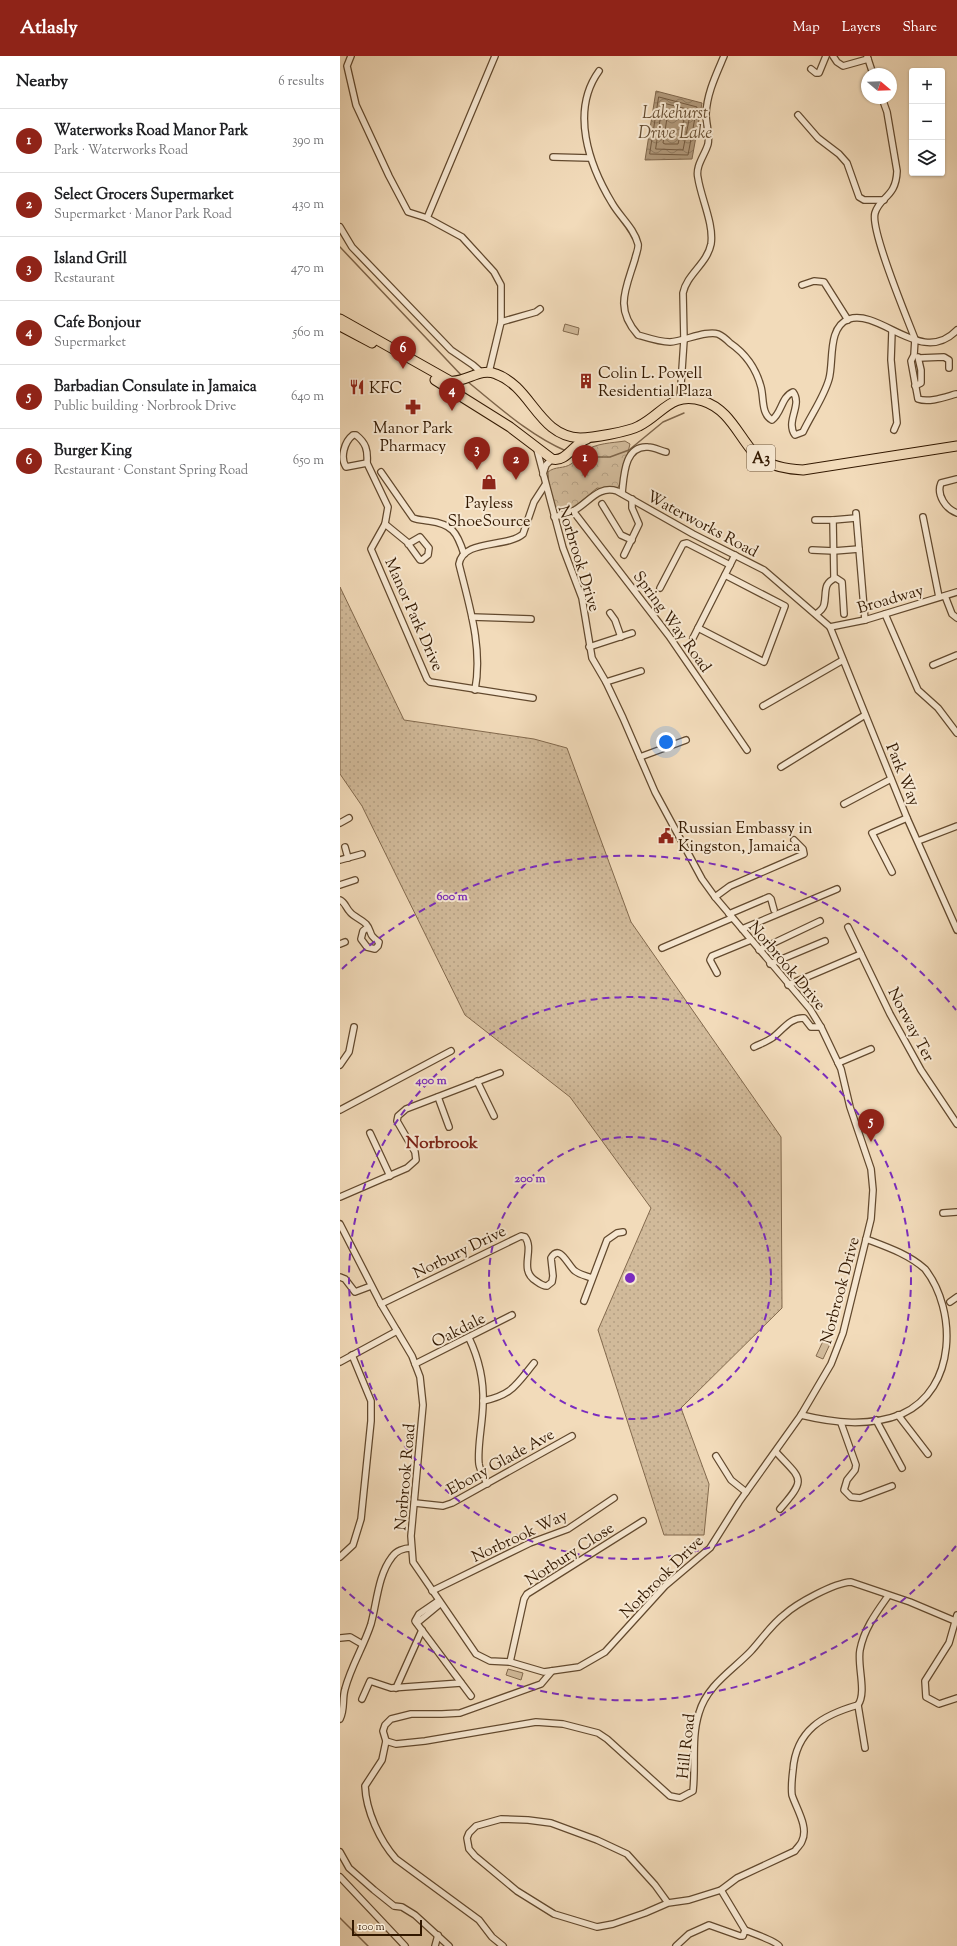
<!DOCTYPE html>
<meta charset="utf-8">
<style>
:root{--surface:#fff;--page:#f2f2f2;--text:#202124;--muted:#757577;--line:#e0e0e0;--accent:#8f2418}
body{margin:0;font-family:"Sorts Mill Goudy",serif;background:var(--page);color:var(--text)}
.controls{position:absolute;right:12px;top:12px;display:grid;overflow:hidden;border-radius:4px;box-shadow:0 1px 3px #0004}
.controls button{width:36px;height:36px;display:grid;place-items:center;padding:0;border:0;border-bottom:1px solid var(--line);background:var(--surface);color:var(--text);font:20px sans-serif}
.compass{position:absolute;left:521px;top:12px;width:36px;height:36px;border-radius:50%;background:var(--surface);box-shadow:0 1px 3px #0004;rotate:109deg}
.scale{position:absolute;left:12px;bottom:10px;width:70px;box-sizing:border-box;padding-left:4px;border:2px solid #321800;border-top:0;font-size:11px;line-height:14px;white-space:nowrap;color:#321800;-webkit-text-stroke:3px #f7e8d2;paint-order:stroke}
.you{position:absolute;left:326px;top:686px;width:14px;height:14px;margin:-10px;border:3px solid #fff;border-radius:50%;background:#1a73e8;box-shadow:0 0 0 6px #1a73e833}
.badge{display:grid;place-items:center;width:26px;height:26px;border-radius:50%;background:var(--accent);color:#fff;font-size:13px;font-weight:700}
.pin{position:absolute;translate:-50% -33px;filter:drop-shadow(0 1px 2px #0008)}
.pin::after{content:'';position:absolute;top:21px;width:14px;height:12px;background:inherit;clip-path:polygon(0 0,100% 0,50% 100%)}
.list{margin:0;padding:0;list-style:none}
h2{display:flex;justify-content:space-between;align-items:center;height:52px;margin:0;padding:0 16px;font-size:17px}
h2 small{font-size:13px;font-weight:400;color:var(--muted)}
.list li{display:grid;grid-template-columns:26px 1fr auto;gap:12px;align-items:center;box-sizing:border-box;height:64px;padding:0 16px;border-top:1px solid var(--line)}
.list b{display:block;font-size:15px;white-space:nowrap}
.list p{margin:0;font-size:13px;white-space:nowrap;color:var(--muted)}
.list em{font-size:13px;font-style:normal;color:var(--muted)}
.icon{flex:none;width:22px;height:22px;fill:none;stroke:currentColor;stroke-width:2;stroke-linecap:round;stroke-linejoin:round}
.map{position:relative;flex:none;width:617px;height:1890px;overflow:hidden}
header{display:flex;align-items:center;gap:24px;box-sizing:border-box;height:56px;padding:0 20px;background:var(--accent);color:#fff}
header strong{font-size:19px}
nav{display:flex;gap:22px;margin-inline-start:auto;font-size:14px}
main{display:flex}
aside{flex:1;background:var(--surface)}
.map>svg:first-child{display:block}
.grass{fill:url(#grass-dots);stroke:#82694d}
.park{fill:url(#park-crowns);stroke:#82694d}
.pitch{fill:#d1ba9a;stroke:#82694d}
.water{fill:url(#water-waves);stroke:#7e654a}
.lines{fill:none;stroke-linecap:round;stroke-linejoin:round}
.shore{stroke:#72583e;stroke-width:1}
.stream{stroke:#7e654a;stroke-width:1.5}
.street-casing{stroke:#62492e;stroke-width:8}
.primary-casing{stroke:#321800;stroke-width:11}
.street{stroke:#f7e8d2;stroke-width:5.5}
.primary{stroke:#f2dbba;stroke-width:9}
.ring{fill:none;stroke:#7b2cbf;stroke-width:2;stroke-dasharray:7 5}
.labels{text-anchor:middle;stroke-width:4;stroke-linejoin:round;paint-order:stroke}
.shield{fill:#f7e8d2;stroke:#6d563f;stroke-width:1}
.shield-label{font-size:15px;font-weight:bold;fill:#321800}
.poi-label{font-size:16px;fill:#321800;stroke:#f7e8d2;text-anchor:start}
.street-label{font-size:16px;fill:#321800;stroke:#f7e8d2}
.water-label{font-size:17px;font-style:italic;fill:#654c31;stroke:#f7e8d2}
.neighbourhood-label{font-size:17px;font-weight:bold;fill:#7a1f14;stroke:#f7e8d2}
.centre{fill:#7b2cbf;stroke:#f7e8d2;stroke-width:2}
.ring-label{font-size:12px;text-anchor:middle;font-weight:bold;fill:#7b2cbf;stroke:#f7e8d2;stroke-width:4;stroke-linejoin:round;paint-order:stroke}
</style>
<header>
<strong>Atlasly</strong>
<nav><a>Map</a><a>Layers</a><a>Share</a></nav>
</header>
<main>
<aside>
<h2>Nearby<small>6 results</small></h2>
<ul class="list">
<li><span class="badge">1</span><div><b>Waterworks Road Manor Park</b><p>Park · Waterworks Road</p></div><em>390 m</em></li>
<li><span class="badge">2</span><div><b>Select Grocers Supermarket</b><p>Supermarket · Manor Park Road</p></div><em>430 m</em></li>
<li><span class="badge">3</span><div><b>Island Grill</b><p>Restaurant</p></div><em>470 m</em></li>
<li><span class="badge">4</span><div><b>Cafe Bonjour</b><p>Supermarket</p></div><em>560 m</em></li>
<li><span class="badge">5</span><div><b>Barbadian Consulate in Jamaica</b><p>Public building · Norbrook Drive</p></div><em>640 m</em></li>
<li><span class="badge">6</span><div><b>Burger King</b><p>Restaurant · Constant Spring Road</p></div><em>650 m</em></li>
</ul>
</aside>
<div class="map">
<svg width="617" height="1890" viewBox="0 0 617 1890">
<defs>
<pattern id="grass-dots" width="8" height="8" patternUnits="userSpaceOnUse"><rect width="8" height="8" fill="#d1ba9a"/><path d="M2 2h.1M6 6h.1" fill="none" stroke="#b49f83" stroke-width="1.8" stroke-linecap="round"/></pattern>
<pattern id="park-crowns" width="20" height="18" patternUnits="userSpaceOnUse"><rect width="20" height="18" fill="#d1ba9a"/><path d="M2 6a3 3 0 1 1 6 0M12 15a3 3 0 1 1 6 0" fill="none" stroke="#b49f83"/></pattern>
<pattern id="water-waves" width="16" height="10" patternUnits="userSpaceOnUse"><rect width="16" height="10" fill="#b1997b"/><path d="M0 5q4-4 8 0t8 0" fill="none" stroke="#917c62"/></pattern>
</defs>
<rect width="100%" height="100%" fill="#f2dbba"/>
<filter id="stains"><feTurbulence type="fractalNoise" baseFrequency=".005" numOctaves="4"/><feColorMatrix values="0 0 0 0 .2 0 0 0 0 .09 0 0 0 0 .02 0 0 0 .5 -.17"/></filter>
<radialGradient id="worn" r=".72"><stop offset=".6" stop-color="#630" stop-opacity="0"/><stop offset="1" stop-color="#630" stop-opacity=".3"/></radialGradient>
<!-- grass -->
<polygon class="grass" points="0,531 64,664 194,683 227,692 291,866 441,1081 442,1252 341,1352 369,1428 364,1479 324,1479 258,1274 311,1152 230,1041 125,959 22,750 0,718"/>
<!-- park -->
<path class="park" d="M285,385L290,388L280,428L276,434L257,432L233,452L217,456L209,432L208,416C215,410 224,413 231,408C237,405 239,398 245,395C256,387 272,387 285,385Z"/>
<!-- pitch -->
<g class="pitch">
<polygon points="225,268 239,272 238,279 223,275"/>
<polygon points="483,1285 490,1288 483,1303 476,1300"/>
<polygon points="168,1613 183,1617 181,1624 166,1619"/>
</g>
<!-- water -->
<polygon class="water" points="316,35 362,47 352,103 305,104"/>
<g class="lines">
<!-- shore -->
<g class="shore">
<polygon points="319,41 357,51 348,99 310,98"/>
<polygon points="323,47 351,54 343,94 316,93"/>
<polygon points="330,54 345,59 338,88 325,88 323,87 328,56"/>
</g>
<!-- stream -->
<g class="stream">
<polyline points="0,191 123,321"/>
<path d="M128,326C159,351 189,379 226,395"/>
<polyline points="233,397 245,401 270,401 289,394 323,366 344,357"/>
<polyline points="0,1862 28,1890"/>
</g>
<defs>
<g id="street">
<polyline points="11,0 7,10 16,49 49,120 68,156 87,162 122,181 154,216 161,229 161,266 149,316"/>
<polyline points="493,0 497,6 503,10 528,3"/>
<polyline points="527,0 533,18"/>
<polyline points="471,13 476,17 479,17 486,0"/>
<path d="M259,15C230,55 249,109 272,147C280,161 294,172 298,188C299,192 296,198 295,203C286,233 274,252 298,279C308,282 320,286 330,286C344,285 367,274 378,278C383,280 387,284 390,287C406,298 416,312 421,331C424,342 421,358 432,364C442,357 441,341 453,336C463,349 445,365 455,379L463,376C471,359 484,341 489,323C494,306 487,271 509,263C541,253 582,311 617,274"/>
<path d="M542,42L547,56L557,115C556,142 540,140 535,157C530,174 567,262 575,283L574,299L571,305L578,343C589,347 605,341 616,338"/>
<polyline points="458,59 478,82 499,98 507,107 519,141 524,144 544,144"/>
<polyline points="213,101 250,102"/>
<polyline points="87,162 155,0"/>
<polyline points="0,171 12,191 111,294 133,309 142,317"/>
<polyline points="462,229 474,225 484,226 508,264"/>
<polyline points="161,266 196,256 200,253"/>
<polyline points="552,275 551,304 557,367 554,374"/>
<polyline points="579,302 604,301 609,304 609,312"/>
<polyline points="575,330 581,327 581,314 578,301"/>
<path d="M340,343L344,284L343,237C347,218 367,208 371,188C374,168 361,142 358,122C355,110 365,99 368,88C370,78 366,68 366,58C367,37 376,19 384,0"/>
<path d="M13,379H16C26,387 28,394 27,407L6,411C0,402 4,386 13,379Z"/>
<polyline points="27,407 48,451 45,468 31,493 87,623 90,626 193,642"/>
<path d="M41,416L73,462C78,464 83,464 89,465C112,468 117,476 124,498"/>
<polyline points="203,418 206,409 212,403"/>
<path d="M617,423L601,427C596,439 606,453 617,457"/>
<path d="M282,437C284,421 284,389 308,391C314,391 321,395 326,396"/>
<polyline points="262,448 281,479 292,484"/>
<polyline points="233,455 329,580 407,694"/>
<polyline points="516,457 525,564"/>
<path d="M214,461C221,459 229,457 235,454C249,446 259,429 277,435L353,478L424,514L490,571L567,762L617,874"/>
<polyline points="583,461 599,541"/>
<polyline points="475,464 493,464 516,462"/>
<polyline points="493,464 494,522"/>
<polyline points="45,468 67,486 80,504 82,504 88,499 89,492 80,481 68,488"/>
<polyline points="472,494 494,495 519,493"/>
<polyline points="284,499 299,468 292,452 292,443"/>
<polyline points="320,532 343,488 347,487 390,509"/>
<polyline points="605,540 612,558 617,562"/>
<polyline points="270,557 275,564 281,581"/>
<path d="M476,558C479,556 483,553 484,549C487,537 482,527 496,522L502,526L504,558"/>
<polyline points="545,558 578,634 598,652 617,677"/>
<polyline points="132,561 191,563"/>
<polyline points="490,571 525,564 617,536"/>
<polyline points="358,572 424,606 445,550 385,519"/>
<polyline points="353,582 395,499"/>
<polyline points="249,591 292,577"/>
<polyline points="593,609 617,599"/>
<polyline points="266,626 301,615"/>
<path d="M135,634C143,591 129,549 119,508C123,483 167,492 183,478L194,446L205,429"/>
<polyline points="423,650 503,604"/>
<polyline points="300,701 346,684"/>
<polyline points="441,711 525,659"/>
<polyline points="504,748 551,723"/>
<polyline points="0,767 9,762"/>
<polyline points="578,785 617,770"/>
<polyline points="5,791 8,802"/>
<polyline points="0,804 22,798"/>
<polyline points="552,816 532,777 567,762"/>
<polyline points="0,829 15,824"/>
<polyline points="375,841 390,830 464,798 463,793 454,784"/>
<path d="M0,844C5,846 6,852 10,856C14,861 21,863 26,868C33,876 27,878 39,886L38,890L35,893L27,891L21,883L23,875L28,871"/>
<polyline points="389,858 429,841 431,843 434,854"/>
<polyline points="508,871 550,958 581,1014 617,1068"/>
<polyline points="402,873 497,833"/>
<polyline points="0,888 5,886"/>
<polyline points="322,892 392,862"/>
<polyline points="419,894 480,865"/>
<polyline points="430,908 485,885"/>
<polyline points="377,917 370,904 372,900 411,884"/>
<polyline points="448,929 521,898"/>
<path d="M414,991C420,988 426,986 432,982C442,975 450,961 464,962L471,971H481"/>
<polyline points="498,1007 531,993"/>
<polyline points="0,1009 9,996 14,971"/>
<polyline points="137,1025 154,1060"/>
<polyline points="98,1041 109,1071"/>
<polyline points="0,1054 111,995"/>
<polyline points="30,1077 50,1120"/>
<polyline points="0,1141 67,1112 76,1104 75,1096 57,1065 58,1060 66,1053 160,1017"/>
<polyline points="603,1157 617,1156"/>
<polyline points="0,1168 41,1248 72,1300 80,1321 83,1349 71,1480 73,1506 136,1598 150,1605 170,1606 204,1616 239,1611 265,1596 325,1530 370,1492 399,1446 461,1359 491,1308 503,1277 531,1163 533,1134 531,1113 510,1051 501,1013 481,971 470,953 375,841 362,823 315,736 283,662 266,626 252,602 242,542 223,492 196,390"/>
<polyline points="0,1221 5,1223 15,1236 31,1230"/>
<polyline points="244,1245 267,1184 277,1177 283,1176"/>
<polyline points="610,1246 617,1241"/>
<path d="M41,1248L181,1180L185,1181C195,1194 178,1214 196,1225C200,1228 203,1230 207,1230L212,1226L213,1220L211,1202C220,1187 228,1210 235,1215C240,1219 247,1220 252,1222"/>
<path d="M129,1282C139,1303 144,1323 143,1347C143,1366 137,1391 139,1408C140,1415 145,1422 147,1428"/>
<polyline points="0,1306 57,1275"/>
<polyline points="75,1308 172,1259"/>
<path d="M143,1345C172,1339 176,1329 194,1307"/>
<path d="M461,1359C494,1367 529,1371 562,1358C617,1333 617,1254 585,1213C568,1198 547,1191 526,1183"/>
<polyline points="558,1359 588,1398"/>
<polyline points="536,1364 562,1412"/>
<polyline points="501,1367 516,1409 515,1414 507,1424 504,1434 511,1441 520,1442 552,1430"/>
<path d="M436,1396C462,1424 467,1422 440,1453"/>
<polyline points="376,1400 391,1424 406,1436"/>
<polyline points="75,1447 103,1450 112,1447 232,1380"/>
<polyline points="0,1501 13,1489 21,1463 31,1365 31,1345 12,1299"/>
<polyline points="92,1535 190,1487 228,1473 274,1442"/>
<polyline points="98,1545 79,1558 75,1565 131,1640"/>
<polyline points="617,1559 609,1587 585,1625 586,1641 599,1648 617,1642"/>
<polyline points="77,1567 100,1548"/>
<polyline points="0,1582 10,1581 22,1588"/>
<polyline points="170,1606 184,1543 187,1538 303,1465"/>
<polyline points="56,1632 82,1574"/>
<polyline points="22,1643 30,1625 51,1632 121,1627"/>
<polyline points="518,1649 525,1692"/>
<path d="M0,1663C5,1653 2,1643 5,1633C11,1610 24,1590 31,1568C37,1546 38,1519 52,1501C56,1495 64,1492 71,1492"/>
<path d="M46,1685L56,1688L85,1685L196,1666L223,1668L258,1677L267,1683L330,1740L340,1742L353,1735C356,1710 351,1682 359,1657C367,1629 393,1614 411,1595C422,1583 431,1569 444,1559C457,1547 494,1527 511,1526L570,1546L615,1565"/>
<polyline points="0,1796 9,1812 34,1834 54,1850 62,1851 75,1859 109,1890"/>
<polyline points="0,1821 65,1890"/>
<polyline points="381,1834 405,1874"/>
<path d="M328,1847L315,1829L287,1798L257,1784L211,1767L188,1764L161,1763L136,1770L129,1777L127,1782L129,1793L135,1800L177,1835L214,1858L257,1871L273,1868L305,1857L328,1847L349,1844L381,1834L397,1822L455,1795C457,1791 461,1789 462,1785C469,1771 456,1752 452,1739C451,1731 452,1722 453,1714C456,1674 483,1659 518,1649C527,1636 517,1610 520,1594C524,1573 536,1557 548,1540"/>
<polyline points="95,1890 98,1879"/>
<path d="M163,1890L152,1881L139,1864L56,1803C40,1785 26,1755 25,1730L42,1704L46,1685L43,1675L45,1669L51,1663L71,1658H102L120,1657L201,1628L212,1615"/>
<path d="M336,1890L349,1878L369,1869L400,1880H403L405,1874C412,1877 436,1885 439,1890"/>
</g>
<g id="primary">
<path d="M0,263L110,325C126,327 140,311 156,318C192,331 198,380 240,382C252,382 288,376 299,370C323,358 331,335 363,345C388,353 397,377 413,396C425,410 446,413 463,414L617,390"/>
<polyline points="0,270 32,287"/>
<path d="M95,324L170,371L212,403C226,407 234,387 247,383"/>
</g>
</defs>
<!-- street casing -->
<use href="#street" class="street-casing"/>
<!-- primary casing -->
<use href="#primary" class="primary-casing"/>
<!-- street -->
<use href="#street" class="street"/>
<!-- primary -->
<use href="#primary" class="primary"/>
</g>
<!-- distance rings -->
<g class="ring">
<circle cx="290" cy="1222" r="141"/>
<circle cx="290" cy="1222" r="281"/>
<path d="M616 1490A422 422 0 0 1 2 1531M2 913A422 422 0 0 1 616 954"/>
</g>
<!-- icons -->
<defs>
<symbol id="building-bare" viewBox="-9 -9 18 18"><path d="M-4-6H4V6H1V3H-1V6H-4ZM-2.5-4.3h1.7v1.8h-1.7ZM.8-4.3h1.7v1.8H.8ZM-2.5-1h1.7V.8h-1.7ZM.8-1h1.7V.8H.8Z" fill="#8f2418" stroke="#f7e8d2" stroke-width="2.5" paint-order="stroke"/></symbol>
<symbol id="restaurant-bare" viewBox="-9 -9 18 18"><path d="M-5-6h1v4h1v-4h1v4h1v-4h1v5L-1.5 .5V6h-2V.5L-5-1ZM5-6V6H3V1.5H1.5Q1.5-4 5-6Z" fill="#8f2418" stroke="#f7e8d2" stroke-width="2.5" paint-order="stroke"/></symbol>
<symbol id="pharmacy-bare" viewBox="-9 -9 18 18"><path d="M-2-6h4v4h4v4h-4v4h-4v-4h-4v-4h4Z" fill="#8f2418" stroke="#f7e8d2" stroke-width="2.5" paint-order="stroke"/></symbol>
<symbol id="shop-bare" viewBox="-9 -9 18 18"><path d="M-5-2.5h2.3a2.7 3.5 0 0 1 5.4 0H5L5.5 6h-11ZM-1.5-2.5h3a1.5 2.3 0 0 0-3 0Z" fill="#8f2418" stroke="#f7e8d2" stroke-width="2.5" paint-order="stroke"/></symbol>
<symbol id="civic-bare" viewBox="-9 -9 18 18"><path d="M-.6-6.5H3V-4.5H.6V-3L4-1V1h2V6H-6V1h2V-1L-.6-3ZM-1.2 2.5V6h2.4V2.5Z" fill="#8f2418" stroke="#f7e8d2" stroke-width="2.5" paint-order="stroke"/></symbol>
</defs>
<g fill-rule="evenodd">
<use href="#building-bare" x="235" y="314" width="22" height="22"/>
<use href="#restaurant-bare" x="6" y="320" width="22" height="22"/>
<use href="#pharmacy-bare" x="62" y="340" width="22" height="22"/>
<use href="#shop-bare" x="138" y="415" width="22" height="22"/>
<use href="#civic-bare" x="315" y="769" width="22" height="22"/>
</g>
<g class="labels">
<!-- shield labels -->
<rect class="shield" x="407" y="389" width="28" height="26" rx="3"/>
<g class="shield-label">
<text x="421" y="407">A3</text>
</g>
<!-- poi labels -->
<g class="poi-label">
<text x="258" y="322">Colin L. Powell<tspan x="258" dy="18">Residential Plaza</tspan></text>
<text x="29" y="337">KFC</text>
<text x="73" y="377" text-anchor="middle">Manor Park<tspan x="73" dy="18">Pharmacy</tspan></text>
<text x="149" y="452" text-anchor="middle">Payless<tspan x="149" dy="18">ShoeSource</tspan></text>
<text x="338" y="777">Russian Embassy in<tspan x="338" dy="18">Kingston, Jamaica</tspan></text>
</g>
<!-- street labels -->
<g class="street-label">
<text transform="translate(363 467) rotate(28)" y="6">Waterworks Road</text>
<text transform="translate(240 502) rotate(73)" y="6">Norbrook Drive</text>
<text transform="translate(550 542) rotate(-16)" y="6">Broadway</text>
<text transform="translate(75 558) rotate(66)" y="6">Manor Park Drive</text>
<text transform="translate(333 565) rotate(54)" y="6">Spring Way Road</text>
<text transform="translate(564 718) rotate(68)" y="6">Park Way</text>
<text transform="translate(448 909) rotate(50)" y="6">Norbrook Drive</text>
<text transform="translate(572 968) rotate(62)" y="6">Norway Ter</text>
<text transform="translate(119 1195) rotate(-26)" y="6">Norbury Drive</text>
<text transform="translate(499 1234) rotate(-75)" y="6">Norbrook Drive</text>
<text transform="translate(118 1273) rotate(-27)" y="6">Oakdale</text>
<text transform="translate(160 1405) rotate(-29)" y="6">Ebony Glade Ave</text>
<text transform="translate(64 1421) rotate(-85)" y="6">Norbrook Road</text>
<text transform="translate(179 1479) rotate(-25)" y="6">Norbrook Way</text>
<text transform="translate(229 1497) rotate(-33)" y="6">Norbury Close</text>
<text transform="translate(321 1520) rotate(-45)" y="6">Norbrook Drive</text>
<text transform="translate(345 1690) rotate(-84)" y="6">Hill Road</text>
</g>
<!-- water labels -->
<g class="water-label">
<text x="335" y="62">Lakehurst<tspan x="335" dy="20">Drive Lake</tspan></text>
</g>
<!-- neighbourhood labels -->
<g class="neighbourhood-label">
<text x="102" y="1092">Norbrook</text>
</g>
</g>
<circle cx="290" cy="1222" r="6" class="centre"/>
<g class="ring-label">
<text x="112" y="844">600 m</text>
<text x="91" y="1028">400 m</text>
<text x="190" y="1126">200 m</text>
</g>
<rect width="100%" height="100%" filter="url(#stains)"/>
<rect width="100%" height="100%" fill="url(#worn)"/>
</svg>
<div class="controls">
<button>+</button>
<button>−</button>
<button><svg class="icon" aria-label="layers" viewBox="0 0 24 24"><path d="M12 4l9 5-9 5-9-5zM3 14l9 5 9-5"/></svg></button>
</div>
<svg class="compass" viewBox="-18 -18 36 36"><path d="M0-13l5 13h-10z" fill="#e53935"/><path d="M0 13l5-13h-10z" fill="#757577"/></svg>
<div class="scale">100 m</div>
<div class="you"></div>
<div class="pin badge" style="left:245px;top:422px">1</div>
<div class="pin badge" style="left:176px;top:424px">2</div>
<div class="pin badge" style="left:137px;top:414px">3</div>
<div class="pin badge" style="left:112px;top:355px">4</div>
<div class="pin badge" style="left:531px;top:1086px">5</div>
<div class="pin badge" style="left:63px;top:313px">6</div>
</div>
</main>
